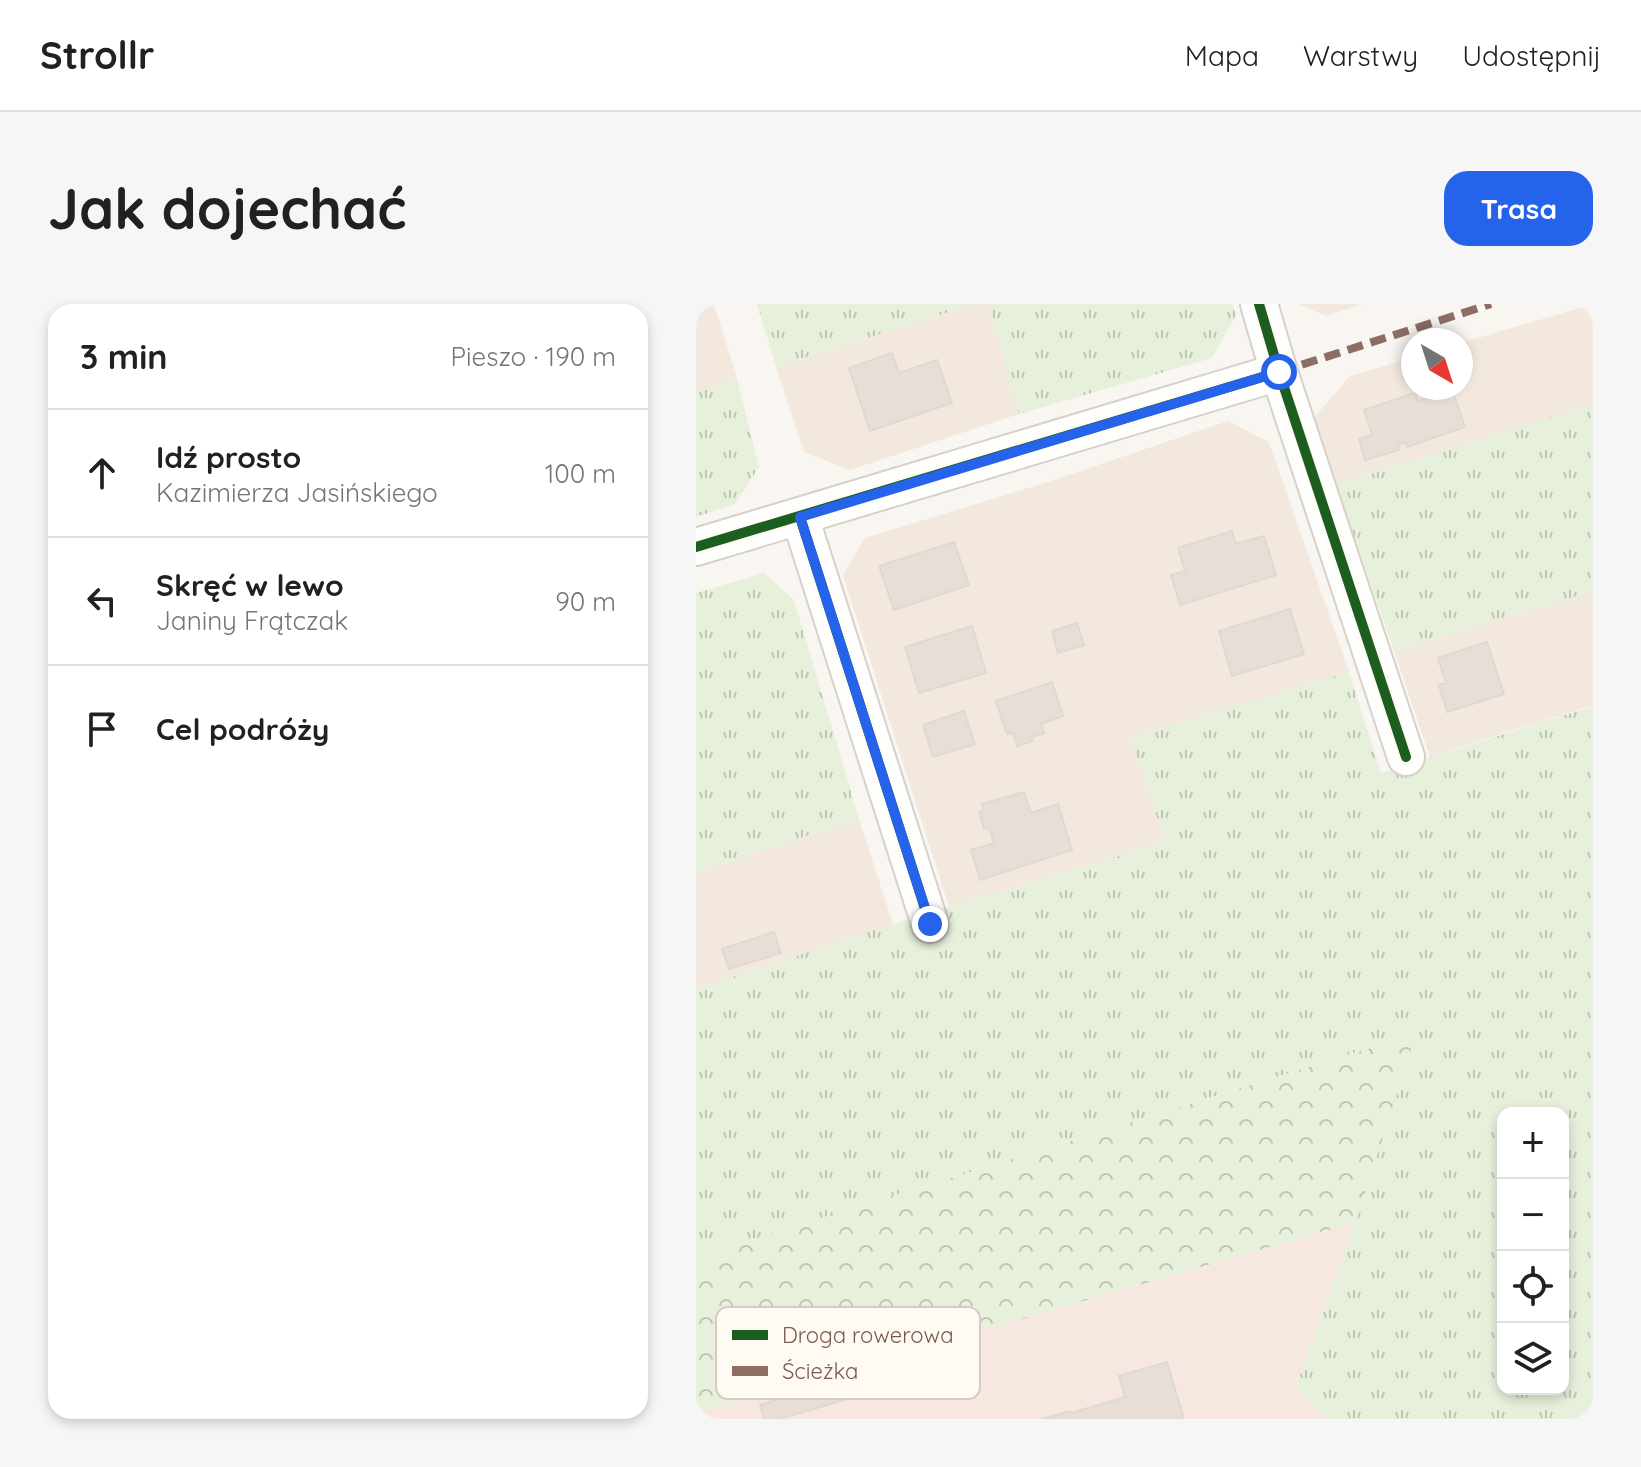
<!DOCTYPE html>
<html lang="pl">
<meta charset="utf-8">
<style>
:root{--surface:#fff;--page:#f6f6f6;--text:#202124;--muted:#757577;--line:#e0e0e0;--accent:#2563eb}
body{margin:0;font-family:Quicksand,sans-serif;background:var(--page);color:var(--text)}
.controls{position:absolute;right:24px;bottom:24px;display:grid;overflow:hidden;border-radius:16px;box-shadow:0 4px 12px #0003}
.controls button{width:72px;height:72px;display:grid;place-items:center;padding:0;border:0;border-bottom:2px solid var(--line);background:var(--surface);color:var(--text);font:40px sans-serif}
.compass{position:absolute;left:705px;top:24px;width:72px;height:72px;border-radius:50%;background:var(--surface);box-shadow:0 4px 12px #0003;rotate:141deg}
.stop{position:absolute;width:24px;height:24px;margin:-18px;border:6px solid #2563eb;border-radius:50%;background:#fff}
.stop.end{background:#2563eb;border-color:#fff;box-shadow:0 2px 8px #0008}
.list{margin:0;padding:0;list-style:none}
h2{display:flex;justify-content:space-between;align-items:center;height:104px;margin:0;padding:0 32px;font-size:34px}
h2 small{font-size:26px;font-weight:400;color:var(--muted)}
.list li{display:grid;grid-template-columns:52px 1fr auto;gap:24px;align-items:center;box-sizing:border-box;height:128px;padding:0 32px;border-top:2px solid var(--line)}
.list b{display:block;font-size:30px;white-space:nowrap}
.list p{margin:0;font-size:26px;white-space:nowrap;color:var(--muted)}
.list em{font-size:26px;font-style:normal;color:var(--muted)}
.icon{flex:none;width:44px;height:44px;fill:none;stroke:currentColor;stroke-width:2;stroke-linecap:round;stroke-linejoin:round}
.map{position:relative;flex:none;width:897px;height:1115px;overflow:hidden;border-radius:24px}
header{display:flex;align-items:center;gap:48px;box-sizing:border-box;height:112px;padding:0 40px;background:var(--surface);border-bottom:2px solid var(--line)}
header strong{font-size:38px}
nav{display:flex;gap:44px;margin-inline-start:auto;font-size:28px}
.intro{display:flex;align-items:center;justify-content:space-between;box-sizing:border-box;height:192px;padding:0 48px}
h1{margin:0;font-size:56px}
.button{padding:20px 36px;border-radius:24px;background:var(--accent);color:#fff;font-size:28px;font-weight:700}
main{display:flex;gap:48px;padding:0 48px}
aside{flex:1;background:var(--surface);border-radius:24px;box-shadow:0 4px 12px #0003}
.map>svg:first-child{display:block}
.residential{fill:#f2e8de}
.commercial{fill:#f6e8e1}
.grass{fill:url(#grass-tufts);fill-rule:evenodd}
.forest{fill:url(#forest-crowns)}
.building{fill:#e6ded7;stroke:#e2d8d2;stroke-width:2}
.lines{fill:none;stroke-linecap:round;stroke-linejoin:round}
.street-casing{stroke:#d7d1cb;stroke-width:40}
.street{stroke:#fefefd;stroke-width:36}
.quiet{stroke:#8d6e63;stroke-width:8;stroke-dasharray:16 8;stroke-linecap:butt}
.cycleway-casing{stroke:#fffaf3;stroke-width:15}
.cycleway{stroke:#1b5e20;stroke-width:10}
.route{stroke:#2563eb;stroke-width:10}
.key{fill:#fffaf3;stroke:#d7cbc1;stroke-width:2}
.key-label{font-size:22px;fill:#7a5c4d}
</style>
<header>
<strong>Strollr</strong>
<nav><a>Mapa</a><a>Warstwy</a><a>Udostępnij</a></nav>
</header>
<div class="intro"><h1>Jak dojechać</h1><a class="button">Trasa</a></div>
<main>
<aside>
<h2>3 min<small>Pieszo · 190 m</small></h2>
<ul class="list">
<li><svg class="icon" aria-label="ahead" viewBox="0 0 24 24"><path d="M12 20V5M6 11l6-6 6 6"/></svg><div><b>Idź prosto</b><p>Kazimierza Jasińskiego</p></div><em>100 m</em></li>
<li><svg class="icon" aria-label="left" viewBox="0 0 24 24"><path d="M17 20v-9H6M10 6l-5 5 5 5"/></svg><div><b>Skręć w lewo</b><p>Janiny Frątczak</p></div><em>90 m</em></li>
<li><svg class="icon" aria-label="arrive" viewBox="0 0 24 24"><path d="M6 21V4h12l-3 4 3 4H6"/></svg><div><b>Cel podróży</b></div></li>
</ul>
</aside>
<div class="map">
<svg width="897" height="1115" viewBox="0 0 897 1115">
<defs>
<pattern id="grass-tufts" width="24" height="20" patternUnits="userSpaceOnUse" patternTransform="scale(2)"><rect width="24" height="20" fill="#e7f0db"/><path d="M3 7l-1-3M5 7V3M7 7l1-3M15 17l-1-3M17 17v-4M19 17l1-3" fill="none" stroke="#c0c6b4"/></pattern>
<pattern id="forest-crowns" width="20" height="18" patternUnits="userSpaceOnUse" patternTransform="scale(2)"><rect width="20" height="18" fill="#e7f0db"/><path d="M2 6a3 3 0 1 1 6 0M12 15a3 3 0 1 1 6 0" fill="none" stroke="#c0c6b4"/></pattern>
</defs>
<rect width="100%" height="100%" fill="#f9f5f0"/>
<!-- residential -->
<g class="residential">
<polygon points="0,0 18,0 41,74 0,88"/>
<polygon points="278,0 292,0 323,110 154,166 108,148 80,63"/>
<polygon points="602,0 666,0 630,12"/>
<polygon points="897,0 897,100 640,181 617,115 654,72 717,54 717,84 765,84 765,39"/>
<polygon points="532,117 573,138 653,368 435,433 469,538 253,603 147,271 169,234 352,178"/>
<polygon points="897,287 897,401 734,453 698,347"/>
<polygon points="163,515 197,620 0,685 0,568"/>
</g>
<!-- commercial -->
<polygon class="commercial" points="660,918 600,1081 630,1115 0,1115 0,1109"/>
<!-- grass -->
<g class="grass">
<polygon points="61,0 278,0 80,63"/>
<polygon points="292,0 536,0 540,11 516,54 323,110"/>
<polygon points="41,74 63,163 39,200 0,213 0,88"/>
<polygon points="897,100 897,287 698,347 640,181"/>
<polygon points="68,269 98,296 163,515 0,568 0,289"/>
<path d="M653,368L685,469L897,402V1115H630L600,1082L660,918L719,730L0,953V685L197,620L469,538L435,433ZM807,809H867V1085H807Z"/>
</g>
<!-- forest -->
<polygon class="forest" points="720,730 660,918 0,1109 0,953"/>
<!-- building -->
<g class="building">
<polygon points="196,49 203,69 241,56 256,99 174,127 153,64"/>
<polygon points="756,85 769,123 711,143 709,138 702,141 703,146 669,156 663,135 676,131 668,106 719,89 722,97"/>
<polygon points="536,227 540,240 568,232 580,271 484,301 475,271 489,267 482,244"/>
<polygon points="258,238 273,281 198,306 183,262"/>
<polygon points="594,305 608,350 536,372 523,327"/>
<polygon points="381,319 388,341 362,349 356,327"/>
<polygon points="276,322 290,369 223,389 209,343"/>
<polygon points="791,338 808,390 751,408 743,381 750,379 742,354"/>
<polygon points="356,378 367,412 345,420 348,429 336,433 337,437 321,442 317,429 311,430 300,397"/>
<polygon points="268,407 279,440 237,453 227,421"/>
<polygon points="328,488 335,509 362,500 376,546 284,576 275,546 298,539 293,524 288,525 283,508 288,507 286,500"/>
<polygon points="78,628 85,649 33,665 26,645"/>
<polygon points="242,1044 248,1066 84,1115 68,1115 64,1101"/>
<polygon points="471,1058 488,1115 346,1115 374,1107 375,1109 429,1093 423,1072"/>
</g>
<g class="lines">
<defs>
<g id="street">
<polyline points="563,0 583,68 710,453"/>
<polyline points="104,213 234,620"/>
<polyline points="0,243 583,68"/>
</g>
</defs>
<!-- street casing -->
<use href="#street" class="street-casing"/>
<!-- street -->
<use href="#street" class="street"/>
<!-- quiet -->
<polyline class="quiet" points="583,68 795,0"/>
<defs>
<g id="cycleway">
<polyline points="563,0 583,68 710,453"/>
<polyline points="104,213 234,620"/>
<polyline points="0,243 583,68"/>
</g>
</defs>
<!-- cycleway casing -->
<use href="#cycleway" class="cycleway-casing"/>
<!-- cycleway -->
<use href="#cycleway" class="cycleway"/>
</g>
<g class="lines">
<!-- route -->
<polyline class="route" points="234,620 104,213 583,68"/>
</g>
<!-- legend -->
<rect x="20" y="1003" width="264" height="92" rx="12" class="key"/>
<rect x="36" y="1026" width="36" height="10" fill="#1b5e20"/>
<rect x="36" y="1062" width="36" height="10" fill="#8d6e63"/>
<g class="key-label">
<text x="86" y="1039">Droga rowerowa</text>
<text x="86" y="1075">Ścieżka</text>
</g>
</svg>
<div class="controls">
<button>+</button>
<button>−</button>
<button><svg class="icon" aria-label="locate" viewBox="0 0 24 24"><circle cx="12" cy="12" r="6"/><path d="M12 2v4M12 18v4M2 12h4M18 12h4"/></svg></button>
<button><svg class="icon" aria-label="layers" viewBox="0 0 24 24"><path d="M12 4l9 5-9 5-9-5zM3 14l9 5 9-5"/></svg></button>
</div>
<svg class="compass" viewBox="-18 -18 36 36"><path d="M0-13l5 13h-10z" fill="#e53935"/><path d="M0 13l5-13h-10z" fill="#757577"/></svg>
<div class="stop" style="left:583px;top:68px"></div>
<div class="stop end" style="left:234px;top:620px"></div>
</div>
</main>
